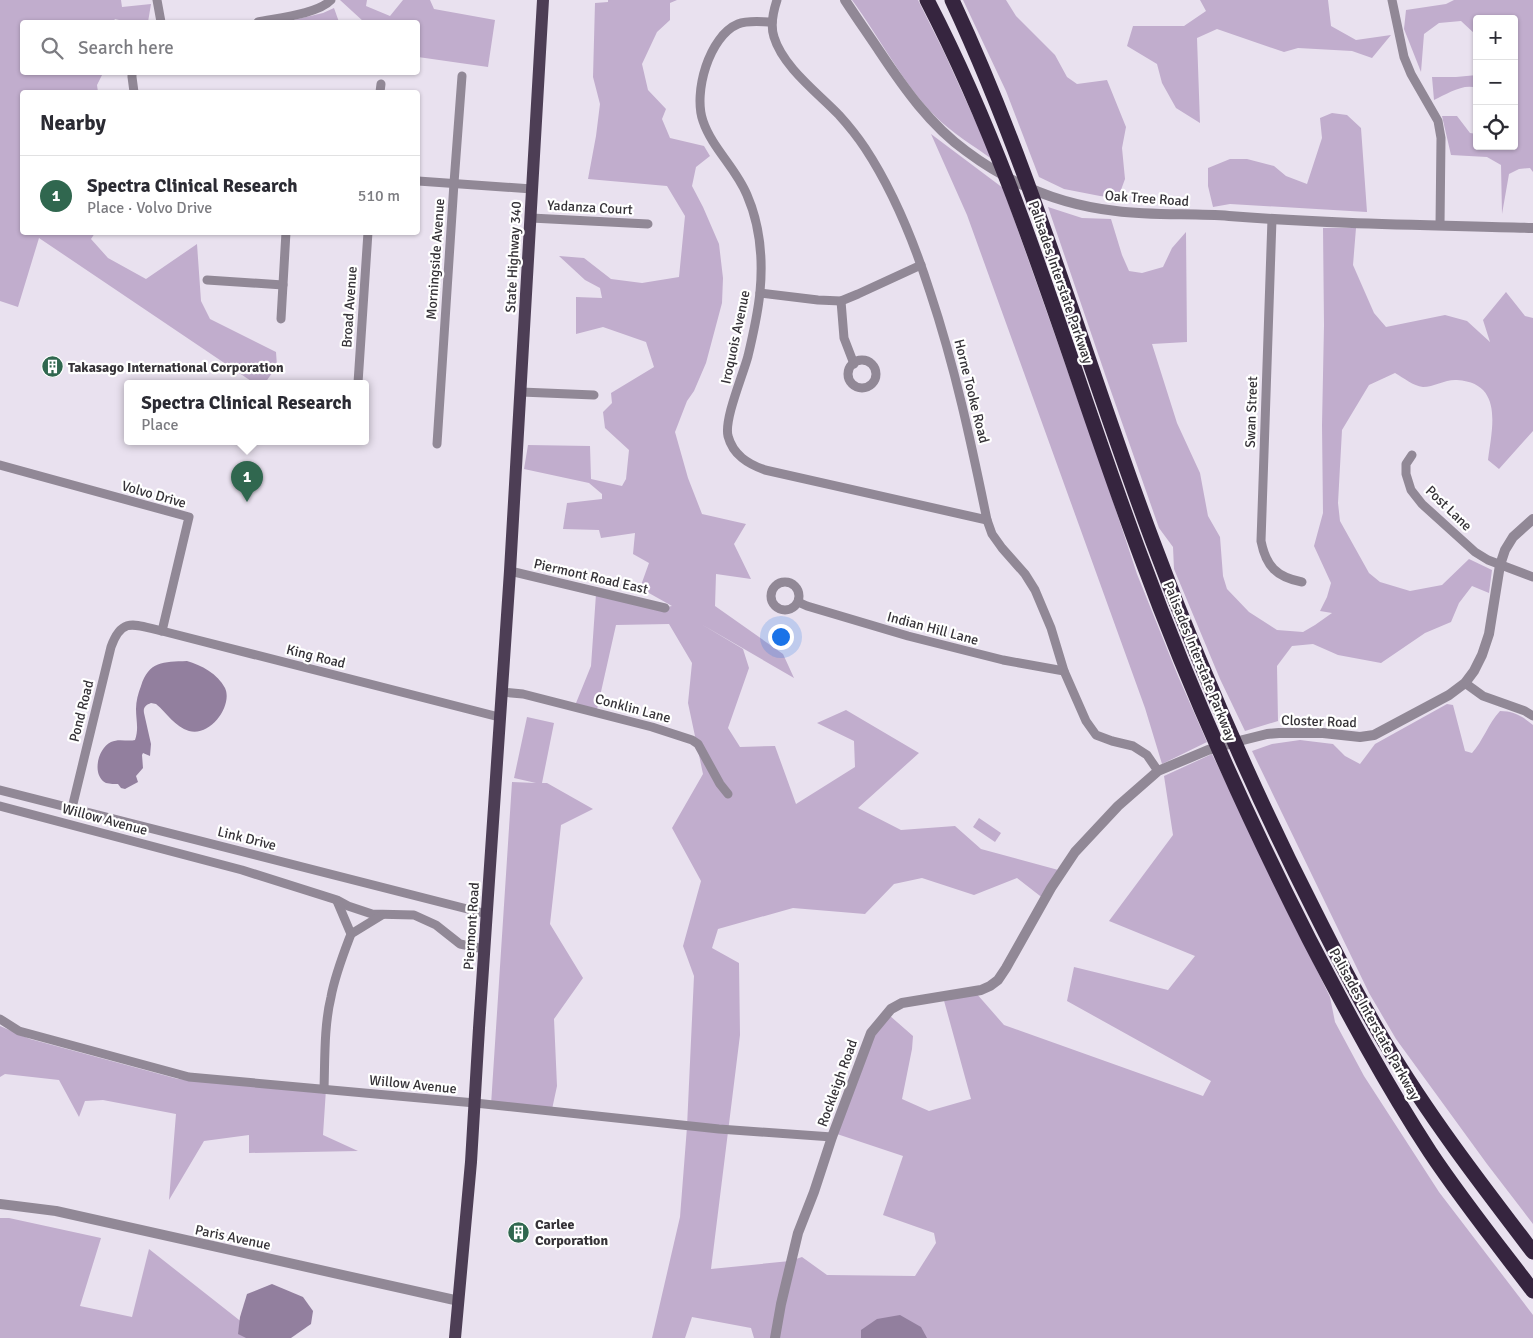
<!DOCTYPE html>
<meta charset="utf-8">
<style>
:root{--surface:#fff;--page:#f2f2f3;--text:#2b2b33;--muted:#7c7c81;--line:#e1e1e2;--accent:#30674f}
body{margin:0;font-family:Signika,sans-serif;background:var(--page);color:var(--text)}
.controls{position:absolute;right:15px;top:15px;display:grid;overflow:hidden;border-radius:5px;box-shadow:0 1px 4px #0004}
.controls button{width:45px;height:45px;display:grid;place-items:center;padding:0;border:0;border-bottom:1px solid var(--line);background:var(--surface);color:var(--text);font:25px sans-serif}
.you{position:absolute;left:780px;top:636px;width:18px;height:18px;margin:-12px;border:4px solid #fff;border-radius:50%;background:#1a73e8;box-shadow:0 0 0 8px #1a73e833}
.badge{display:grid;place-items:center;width:32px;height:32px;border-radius:50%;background:var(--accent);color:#fff;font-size:16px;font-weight:700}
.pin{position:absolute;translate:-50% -41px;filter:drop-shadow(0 1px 2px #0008)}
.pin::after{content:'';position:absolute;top:26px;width:18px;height:15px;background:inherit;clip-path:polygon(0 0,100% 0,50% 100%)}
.popup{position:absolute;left:124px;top:380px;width:245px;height:65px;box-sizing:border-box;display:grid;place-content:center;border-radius:5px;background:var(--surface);filter:drop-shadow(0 1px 4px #0005);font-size:16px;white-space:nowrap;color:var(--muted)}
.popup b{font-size:19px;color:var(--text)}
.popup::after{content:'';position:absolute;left:50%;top:100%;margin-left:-10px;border:10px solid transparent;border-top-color:var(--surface)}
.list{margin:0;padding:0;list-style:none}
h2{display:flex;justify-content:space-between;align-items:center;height:65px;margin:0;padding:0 20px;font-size:21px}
h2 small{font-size:16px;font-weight:400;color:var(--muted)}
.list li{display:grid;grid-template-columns:32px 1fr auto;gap:15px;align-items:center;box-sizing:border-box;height:80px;padding:0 20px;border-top:1px solid var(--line)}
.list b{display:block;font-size:19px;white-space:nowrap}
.list p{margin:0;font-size:16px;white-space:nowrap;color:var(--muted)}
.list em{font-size:16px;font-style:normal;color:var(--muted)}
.icon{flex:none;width:28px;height:28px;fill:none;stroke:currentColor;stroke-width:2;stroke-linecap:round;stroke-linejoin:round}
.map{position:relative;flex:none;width:1533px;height:1338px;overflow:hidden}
.search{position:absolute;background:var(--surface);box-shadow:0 1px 4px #0004;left:20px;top:20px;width:400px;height:55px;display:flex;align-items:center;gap:12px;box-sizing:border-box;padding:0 18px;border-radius:5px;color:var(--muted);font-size:19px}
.panel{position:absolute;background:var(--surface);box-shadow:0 1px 4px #0004;left:20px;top:90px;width:400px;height:145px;border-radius:5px}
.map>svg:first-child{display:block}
.green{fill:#c1adcd}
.water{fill:#927f9e}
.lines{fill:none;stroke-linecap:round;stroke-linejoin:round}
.minor{stroke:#918896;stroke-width:9}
.tertiary{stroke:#918896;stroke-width:10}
.primary{stroke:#4d3e55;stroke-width:12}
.motorway{stroke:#36253f;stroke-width:15}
.labels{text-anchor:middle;stroke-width:4.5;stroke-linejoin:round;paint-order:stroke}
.street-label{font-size:14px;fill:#353237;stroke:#fff}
.poi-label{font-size:14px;font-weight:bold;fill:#353237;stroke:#fff;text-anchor:start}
</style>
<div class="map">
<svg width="1533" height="1338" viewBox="0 0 1533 1338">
<rect width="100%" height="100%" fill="#e9e1ef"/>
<!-- green -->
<g class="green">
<polygon points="0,0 121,0 122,7 151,4 148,22 127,22 115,19 113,22 22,22 22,72 103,73 97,85 98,92 22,92 22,232 95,233 91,239 108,258 146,279 197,244 201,301 210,319 276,352 277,366 265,383 254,383 39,238 18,307 0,301"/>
<polygon points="340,0 367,0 366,6 390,16 403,0 430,0 434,9 495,20 488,67 418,57 418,22 364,22"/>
<polygon points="608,0 677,0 670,3 670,20 657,32 642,64 648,90 666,109 662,119 670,138 704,146 710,156 696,167 692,186 703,207 719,244 723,278 722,303 706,363 694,391 687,401 675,432 688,478 702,514 746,524 734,544 751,579 716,574 715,606 783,654 794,678 701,624 743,649 749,668 728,728 740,747 775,746 796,804 855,767 854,741 817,723 846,710 919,753 858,808 901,830 955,826 981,849 1062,871 1044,899 1017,878 974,895 922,878 894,884 865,914 793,908 718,929 712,948 739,963 740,1035 711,1269 790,1261 802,1257 827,1275 915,1276 936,1243 934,1233 883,1215 903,1156 837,1134 869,1038 889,1015 913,1036 912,1049 902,1099 929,1111 971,1099 943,997 976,993 1004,1025 1203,1096 1211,1081 1067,1001 1074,967 1168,990 1195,956 1109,921 1173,835 1164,776 1212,754 1330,997 1335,1022 1364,1076 1439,1192 1533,1315 1533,1338 754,1338 751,1328 692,1317 685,1338 652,1338 680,1217 687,1127 694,976 683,946 701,881 672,828 703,774 688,703 692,663 669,624 616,625 596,714 574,708 591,666 596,594 654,609 672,606 640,588 649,563 633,554 635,533 601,538 599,530 563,529 567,503 602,499 602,494 589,483 524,469 528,445 590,446 591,479 622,486 626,479 629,450 605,428 603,412 612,403 611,393 654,367 646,342 603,327 576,334 576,297 602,298 600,288 585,280 559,256 584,258 611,279 642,283 679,277 685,216 667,186 588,179 596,136 600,104 593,77 595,3 608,2"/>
<path d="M852,0H918L944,52L993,160C974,146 952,133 935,116C902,82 880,38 852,0Z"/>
<polygon points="963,0 1006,0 1016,16 1055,55 1067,77 1077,84 1107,80 1126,127 1122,148 1125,179 1118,198 1100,196 1064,189 1039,177 1006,91"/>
<polygon points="1200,0 1328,0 1331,26 1356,40 1391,35 1372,58 1352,51 1298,48 1284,52 1217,29 1197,38 1200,123 1176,108 1162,83 1157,64 1127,46 1133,26 1184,26 1206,11"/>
<polygon points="1454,0 1533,0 1533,172 1530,168 1519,169 1509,174 1502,214 1501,165 1487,157 1451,155 1442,116 1457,116 1470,133 1477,134 1477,146 1514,146 1514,19 1477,19 1477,45 1475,34 1461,21 1439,23 1424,34 1421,72 1404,29 1406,10 1446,4"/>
<polygon points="334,8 339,22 285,22 323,13"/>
<path d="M1477,75V88C1463,83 1447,94 1434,100L1432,77H1456Z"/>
<polygon points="1332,113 1347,115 1361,128 1367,212 1230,204 1213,207 1208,186 1208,168 1230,159 1247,159 1274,166 1286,176 1307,184 1322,138 1320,118"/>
<polygon points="931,134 1003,188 1103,471 1137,574 1178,676 1207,742 1162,764 1145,708 967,215"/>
<path d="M1048,207L1082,218L1111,219L1122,255L1129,271L1142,273L1163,267L1172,248L1186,232L1187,342L1152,344L1177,423L1200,473L1208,516L1220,537L1223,576L1227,589L1249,612L1277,630L1303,632L1315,625L1332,613L1320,611L1327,597L1331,583L1314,546L1323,513L1322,425L1324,325L1323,228H1356L1353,265L1374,313L1386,327L1445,315L1467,321L1490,342L1483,320L1506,292L1525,316L1533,318V431L1499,469L1488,460C1492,428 1504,383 1457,380C1446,379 1434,387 1423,387C1413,386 1404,378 1395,373L1369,385L1342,430L1338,503L1340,521L1369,573L1380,582L1410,591L1442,585L1469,559L1492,570L1489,593L1472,586L1459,603L1451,622L1425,633L1381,663L1338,655L1313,644L1292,646L1277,666L1278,721L1245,731L1220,679L1174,569L1173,547L1159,528L1106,377Z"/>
<path d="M1447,704L1453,705L1465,751L1472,753C1483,741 1488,724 1500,711C1514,711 1522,716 1533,725V1224L1487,1164L1396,1039L1369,993L1252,751L1272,744L1300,740L1333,744L1345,756L1360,764L1375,744Z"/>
<polygon points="527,717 554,723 542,783 547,783 593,809 561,825 550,924 583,978 554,1019 557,1086 551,1114 491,1105 512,782 536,783 514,778"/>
<polygon points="979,818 1001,833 995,842 973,827"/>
<polygon points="0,1026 30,1039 178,1079 326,1089 323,1135 358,1151 249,1153 249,1135 204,1141 169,1200 176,1114 103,1100 85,1101 79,1117 59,1080 5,1074 0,1077"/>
<polygon points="0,1218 9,1218 101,1238 80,1306 132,1317 149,1249 262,1338 0,1338"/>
</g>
<!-- water -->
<g class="water">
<path d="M187,661C201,665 218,674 225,688C233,705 211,737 189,731C175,727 167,713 156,704L151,703C146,705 143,707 144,713L151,744L150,756L143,753L142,755L143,768L136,776L138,782L125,789L121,788L118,784C115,784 110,784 106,783C91,775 98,748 111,742C119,738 128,742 135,740C139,729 136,720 136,709C136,701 138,694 141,686C149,661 163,662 187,661Z"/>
<polygon points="272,1284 303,1297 313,1311 311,1324 291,1338 246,1338 238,1334 240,1317 247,1294"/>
<polygon points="900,1315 921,1327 927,1338 861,1338 861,1330 877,1319"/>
</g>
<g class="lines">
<!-- minor -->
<g class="minor">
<polyline points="157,0 161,22"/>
<path d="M777,0C773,12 770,25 774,37C783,67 818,93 839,115C848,125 857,136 865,148C894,192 914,242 930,292C955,367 971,442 987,520L992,534L1002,548L1025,574L1035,590L1051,628L1064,671L1086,721L1096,735L1112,741L1133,746L1147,755L1158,771"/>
<polyline points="1392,0 1404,57 1411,74 1438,121 1441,138 1440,225"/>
<path d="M258,22C277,18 318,14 331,0"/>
<path d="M772,22C761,22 748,20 738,24C709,36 693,93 703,121C712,148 736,168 747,195C760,225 763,260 760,292C758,313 753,335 748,356C743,375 724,419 728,436C733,455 748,464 765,470L987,520"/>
<polyline points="132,72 132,77 134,92"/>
<polyline points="380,92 381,84"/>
<polyline points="418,181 532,189"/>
<polyline points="531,218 648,224"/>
<path d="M1272,219L1261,541C1266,566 1276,577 1302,582"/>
<polyline points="207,280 283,285"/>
<polyline points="760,293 818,300 841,301 858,294 921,265"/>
<polyline points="841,301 844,338 854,364"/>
<polyline points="281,319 286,232"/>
<circle cx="862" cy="374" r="14"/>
<polyline points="358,383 368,232"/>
<polyline points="521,392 594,395"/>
<polyline points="437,444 454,183 462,76"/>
<polyline points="1412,455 1406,464 1406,474 1411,490 1422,504 1475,552 1488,560 1533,577"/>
<polyline points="0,465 189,517 162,631"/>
<polyline points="510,571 665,608"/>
<circle cx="785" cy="596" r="14"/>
<polyline points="798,602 807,606 908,636 1003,660 1064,671"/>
<polyline points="1465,683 1483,696 1525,711 1533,716"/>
<polyline points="501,692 523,694 652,727 692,740 698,744 720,784 728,794"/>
<polyline points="0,790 487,914"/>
<polyline points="0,806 242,870 337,900 348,906 372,914 414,915 436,925 460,944 484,949"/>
<path d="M72,808L111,647C122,616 135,625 162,631L499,717"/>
<polyline points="351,934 382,915"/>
<polyline points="0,1019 19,1031 189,1077 475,1103 719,1129 832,1137"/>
<path d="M324,1089C325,1058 324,1026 331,997C335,975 343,955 351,934L337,901"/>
</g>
<!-- tertiary -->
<g class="tertiary">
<path d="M845,0C856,17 868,34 880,52C904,88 930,125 966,151C1010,184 1062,205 1116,211C1154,216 1192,213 1229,216C1330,224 1432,225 1533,228"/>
<polyline points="0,1204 56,1211 459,1301"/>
<polyline points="775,1338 781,1304 798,1233 814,1192 832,1137 871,1033 891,1009 902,1003 981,990 990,986 998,980 1006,968 1051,888 1075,852 1118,806 1158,771 1208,750 1243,740 1267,734 1279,733 1323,733 1360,737 1374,735 1449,695 1465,683 1474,671 1482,655 1489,634 1500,565 1505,550 1513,537 1533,519"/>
</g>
<!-- primary -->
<polyline class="primary" points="455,1338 471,1162 479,1028 510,571 543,0"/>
<!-- motorway -->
<g class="motorway">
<path d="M927,0C1019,177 1071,371 1141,557C1189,688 1246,815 1309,939C1347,1012 1385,1083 1430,1152C1462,1200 1498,1245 1533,1291"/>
<path d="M952,0C1034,175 1085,361 1153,542C1200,668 1254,792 1315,912C1337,956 1359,999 1384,1041C1428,1115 1481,1184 1533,1252"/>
</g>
</g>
<!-- icons -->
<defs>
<symbol id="building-disc" viewBox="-11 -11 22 22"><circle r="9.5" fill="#30674f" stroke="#fff"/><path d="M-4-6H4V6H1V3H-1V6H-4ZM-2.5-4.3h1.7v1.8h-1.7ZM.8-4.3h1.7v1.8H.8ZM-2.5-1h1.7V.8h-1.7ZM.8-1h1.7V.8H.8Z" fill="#fff"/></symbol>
</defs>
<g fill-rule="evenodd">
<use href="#building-disc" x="40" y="354" width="25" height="25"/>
<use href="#building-disc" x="506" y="1220" width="25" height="25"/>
</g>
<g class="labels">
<!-- street labels -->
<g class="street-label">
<text transform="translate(1147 198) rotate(4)" y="5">Oak Tree Road</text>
<text transform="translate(590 207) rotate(3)" y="5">Yadanza Court</text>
<text transform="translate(513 257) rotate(-87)" y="5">State Highway 340</text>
<text transform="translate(435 259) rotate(-86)" y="5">Morningside Avenue</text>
<text transform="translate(1061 282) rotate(71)" y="5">Palisades Interstate Parkway</text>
<text transform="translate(349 307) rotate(-86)" y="5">Broad Avenue</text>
<text transform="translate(735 337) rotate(-78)" y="5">Iroquois Avenue</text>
<text transform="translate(972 391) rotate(76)" y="5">Horne Tooke Road</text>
<text transform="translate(1251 412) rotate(-88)" y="5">Swan Street</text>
<text transform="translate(154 494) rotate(16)" y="5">Volvo Drive</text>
<text transform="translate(1449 508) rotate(44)" y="5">Post Lane</text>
<text transform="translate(591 576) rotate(13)" y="5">Piermont Road East</text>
<text transform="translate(933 628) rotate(15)" y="5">Indian Hill Lane</text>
<text transform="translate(316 656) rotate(14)" y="5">King Road</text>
<text transform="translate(1200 661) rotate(68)" y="5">Palisades Interstate Parkway</text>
<text transform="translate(633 708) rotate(15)" y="5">Conklin Lane</text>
<text transform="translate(81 711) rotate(-76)" y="5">Pond Road</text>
<text transform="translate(1319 721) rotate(2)" y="5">Closter Road</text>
<text transform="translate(105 819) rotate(15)" y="5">Willow Avenue</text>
<text transform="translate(247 838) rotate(14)" y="5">Link Drive</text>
<text transform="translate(471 926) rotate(-86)" y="5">Piermont Road</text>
<text transform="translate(1375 1024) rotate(61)" y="5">Palisades Interstate Parkway</text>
<text transform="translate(837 1083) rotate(-70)" y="5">Rockleigh Road</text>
<text transform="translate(413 1084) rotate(6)" y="5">Willow Avenue</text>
<text transform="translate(233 1237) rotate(12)" y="5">Paris Avenue</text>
</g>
<!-- poi labels -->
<g class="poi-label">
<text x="68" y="372">Takasago International Corporation</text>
<text x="535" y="1229">Carlee<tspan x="535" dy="16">Corporation</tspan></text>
</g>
</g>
</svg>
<div class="controls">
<button>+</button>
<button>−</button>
<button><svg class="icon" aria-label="locate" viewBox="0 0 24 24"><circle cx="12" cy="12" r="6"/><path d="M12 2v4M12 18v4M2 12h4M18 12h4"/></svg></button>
</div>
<div class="you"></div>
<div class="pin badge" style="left:247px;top:502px">1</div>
<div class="popup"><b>Spectra Clinical Research</b>Place</div>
<div class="search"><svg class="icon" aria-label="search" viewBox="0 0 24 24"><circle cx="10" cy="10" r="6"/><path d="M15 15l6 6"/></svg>Search here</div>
<section class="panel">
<h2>Nearby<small></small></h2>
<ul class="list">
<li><span class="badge">1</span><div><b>Spectra Clinical Research</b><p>Place · Volvo Drive</p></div><em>510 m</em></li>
</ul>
</section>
</div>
